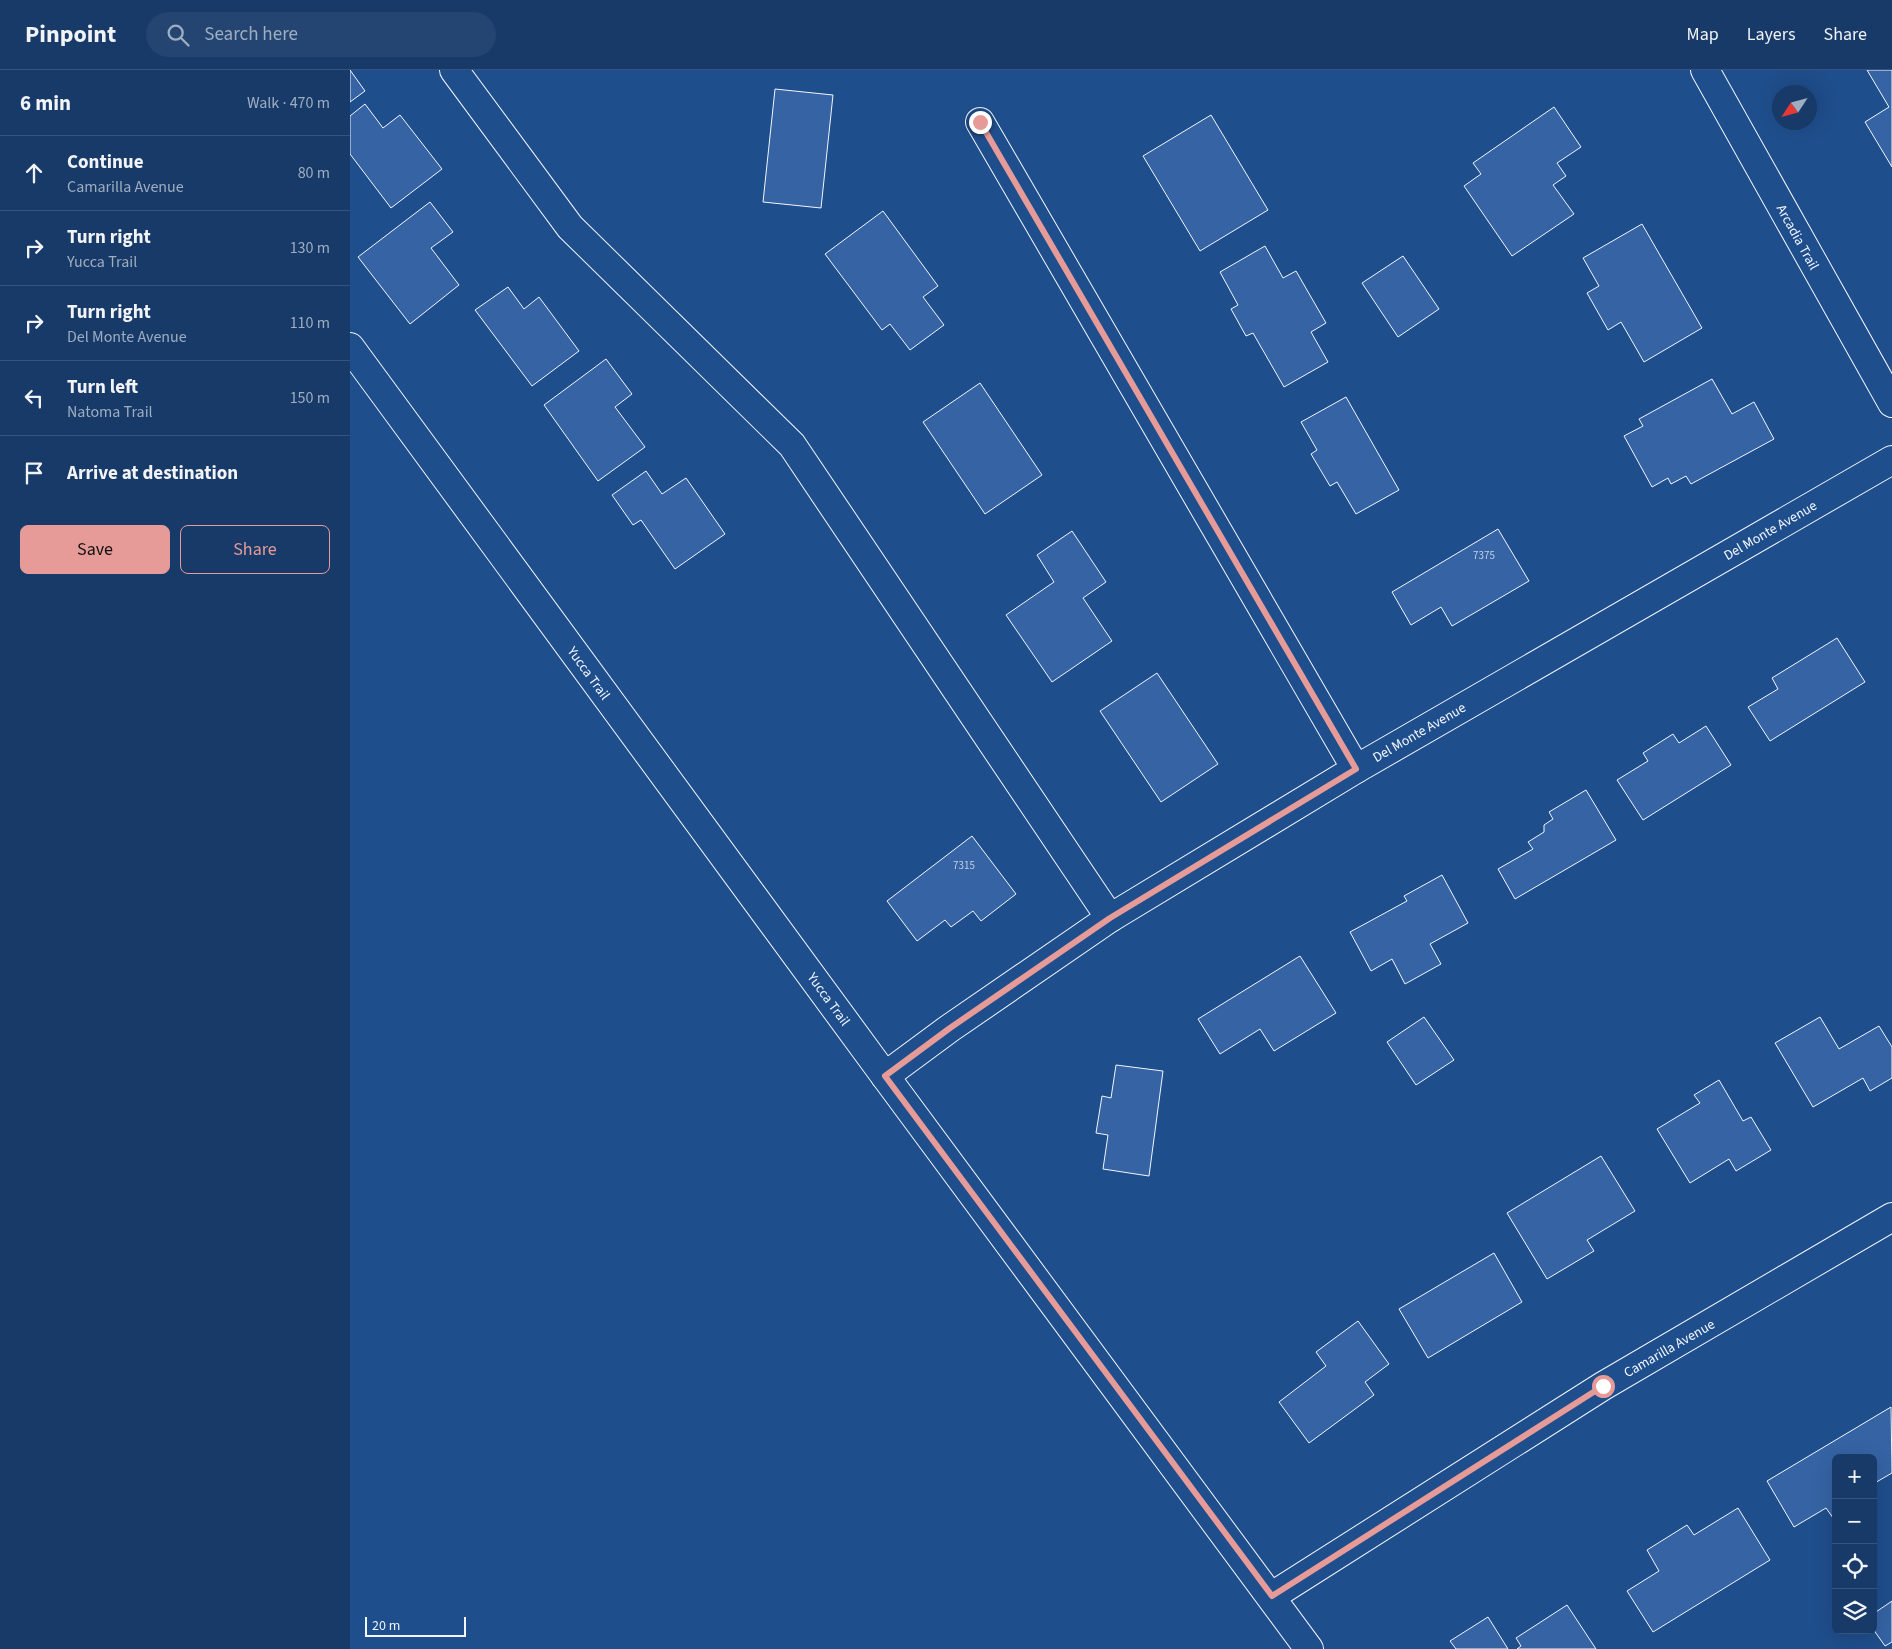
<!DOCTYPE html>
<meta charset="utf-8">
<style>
:root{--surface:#173a69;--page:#244571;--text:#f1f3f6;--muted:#9eadc0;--line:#36547d;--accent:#e69b98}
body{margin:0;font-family:"Source Sans 3",sans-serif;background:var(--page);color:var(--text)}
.controls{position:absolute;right:15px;bottom:15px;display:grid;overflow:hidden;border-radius:8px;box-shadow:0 5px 20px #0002}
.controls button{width:45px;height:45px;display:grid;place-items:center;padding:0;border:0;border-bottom:1px solid var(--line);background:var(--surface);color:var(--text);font:25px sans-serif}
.compass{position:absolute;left:1422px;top:15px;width:45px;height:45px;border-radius:50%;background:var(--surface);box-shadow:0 5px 20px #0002;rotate:234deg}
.scale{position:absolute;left:15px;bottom:12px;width:101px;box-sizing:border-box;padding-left:5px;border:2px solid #f2f6ff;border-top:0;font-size:14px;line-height:18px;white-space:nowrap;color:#f2f6ff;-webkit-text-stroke:4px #1f4e8c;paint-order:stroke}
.stop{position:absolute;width:15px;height:15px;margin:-11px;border:4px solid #e69b98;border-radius:50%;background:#fff}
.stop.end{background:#e69b98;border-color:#fff;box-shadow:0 1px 5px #0008}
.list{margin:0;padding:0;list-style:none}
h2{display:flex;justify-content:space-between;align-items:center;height:65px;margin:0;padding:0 20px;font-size:21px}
h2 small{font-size:16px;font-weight:400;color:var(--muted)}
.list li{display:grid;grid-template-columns:32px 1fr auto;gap:15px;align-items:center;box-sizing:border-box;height:75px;padding:0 20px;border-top:1px solid var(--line)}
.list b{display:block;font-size:19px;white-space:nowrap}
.list p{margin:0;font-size:16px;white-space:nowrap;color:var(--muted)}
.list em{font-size:16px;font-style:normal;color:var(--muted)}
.actions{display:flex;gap:10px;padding:15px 20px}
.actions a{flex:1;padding:11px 0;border:1px solid var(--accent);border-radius:8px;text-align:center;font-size:18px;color:var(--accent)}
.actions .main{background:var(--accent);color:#111}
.icon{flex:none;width:28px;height:28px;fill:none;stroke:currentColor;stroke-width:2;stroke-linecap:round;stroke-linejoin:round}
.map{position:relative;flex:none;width:1542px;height:1579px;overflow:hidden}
header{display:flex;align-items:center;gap:30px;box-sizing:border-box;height:70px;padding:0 25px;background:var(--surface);border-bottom:1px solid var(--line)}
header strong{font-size:24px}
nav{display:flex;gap:28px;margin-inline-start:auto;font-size:18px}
.search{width:350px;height:45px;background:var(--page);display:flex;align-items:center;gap:12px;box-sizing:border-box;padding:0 18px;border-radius:28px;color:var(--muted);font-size:19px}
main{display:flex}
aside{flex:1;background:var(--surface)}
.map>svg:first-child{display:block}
.building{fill:#3563a3;stroke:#f2f6ff}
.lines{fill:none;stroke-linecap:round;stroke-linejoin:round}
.minor-casing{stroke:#f2f6ff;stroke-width:30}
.major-casing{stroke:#f2f6ff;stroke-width:30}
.minor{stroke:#1f4e8c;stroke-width:28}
.major{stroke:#1f4e8c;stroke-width:28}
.route{stroke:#e69b98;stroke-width:6}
.labels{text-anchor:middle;stroke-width:4;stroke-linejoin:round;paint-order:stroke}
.number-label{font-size:11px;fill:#c3d1e8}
.street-label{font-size:14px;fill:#f2f6ff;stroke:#1f4e8c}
</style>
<header>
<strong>Pinpoint</strong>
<div class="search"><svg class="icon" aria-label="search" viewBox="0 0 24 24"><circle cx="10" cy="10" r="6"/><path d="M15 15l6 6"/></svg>Search here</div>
<nav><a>Map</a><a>Layers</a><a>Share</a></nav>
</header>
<main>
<aside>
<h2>6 min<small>Walk · 470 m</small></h2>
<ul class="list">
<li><svg class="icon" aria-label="ahead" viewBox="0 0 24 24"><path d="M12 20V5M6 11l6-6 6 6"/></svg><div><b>Continue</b><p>Camarilla Avenue</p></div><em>80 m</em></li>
<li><svg class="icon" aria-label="right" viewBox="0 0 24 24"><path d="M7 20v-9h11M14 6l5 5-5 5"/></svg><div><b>Turn right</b><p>Yucca Trail</p></div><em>130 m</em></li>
<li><svg class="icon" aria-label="right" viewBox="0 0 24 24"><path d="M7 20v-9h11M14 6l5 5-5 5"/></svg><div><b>Turn right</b><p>Del Monte Avenue</p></div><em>110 m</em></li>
<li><svg class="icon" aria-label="left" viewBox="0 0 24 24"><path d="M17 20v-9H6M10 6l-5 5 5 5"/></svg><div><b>Turn left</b><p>Natoma Trail</p></div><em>150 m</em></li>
<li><svg class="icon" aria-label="arrive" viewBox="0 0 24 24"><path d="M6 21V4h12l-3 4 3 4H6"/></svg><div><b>Arrive at destination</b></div></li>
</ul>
<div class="actions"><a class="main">Save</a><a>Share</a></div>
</aside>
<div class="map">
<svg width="1542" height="1579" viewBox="0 0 1542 1579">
<rect width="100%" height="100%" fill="#1f4e8c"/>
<!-- building -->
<g class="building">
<polygon points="0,0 15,21 0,32"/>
<polygon points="1517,0 1542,0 1542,97 1515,52 1539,37"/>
<polygon points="425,19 483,25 471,138 413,132"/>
<polygon points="15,34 33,58 50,45 92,99 41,138 0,84 0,46"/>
<polygon points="1204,37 1231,77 1207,93 1216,106 1203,115 1224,144 1162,186 1114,116 1131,104 1123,93"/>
<polygon points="861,45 918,140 850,181 793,86"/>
<polygon points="80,132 103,162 81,178 109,215 60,254 8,187"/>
<polygon points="533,141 588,216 573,227 594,255 560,280 540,254 532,260 475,184"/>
<polygon points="1292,154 1352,258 1294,292 1271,252 1258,260 1237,223 1249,216 1233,188"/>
<polygon points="915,176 933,208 946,201 976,253 961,262 978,292 934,317 903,263 896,266 881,239 888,235 870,202"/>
<polygon points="1053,186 1089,239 1048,267 1012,213"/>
<polygon points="158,217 174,239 189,227 229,281 182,316 125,240"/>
<polygon points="256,289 282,324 265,337 295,377 248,411 194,335"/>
<polygon points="1362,309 1382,344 1404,332 1424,369 1341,414 1336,406 1321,414 1318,408 1302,417 1274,366 1293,356 1289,349"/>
<polygon points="630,313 692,405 635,444 573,352"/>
<polygon points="996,327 1049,420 1006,444 987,412 980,416 961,384 967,380 951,352"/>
<polygon points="296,401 312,424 336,408 375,464 325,499 291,450 283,455 262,425"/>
<polygon points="1148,459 1179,511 1102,556 1091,537 1061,555 1042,522"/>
<polygon points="722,461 756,512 733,528 762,571 702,612 656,545 704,512 687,485"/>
<polygon points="1487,568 1515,612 1420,671 1398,637 1428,619 1422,608"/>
<polygon points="807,603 868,694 811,732 750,641"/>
<polygon points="1356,656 1381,695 1293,750 1267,710 1298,691 1293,683 1323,664 1329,673"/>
<polygon points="1236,720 1266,770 1165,829 1148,799 1183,779 1178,772 1194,762 1194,755 1203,749 1199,742"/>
<polygon points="622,766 666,824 631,851 623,841 601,857 595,850 567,871 537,831"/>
<polygon points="1092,805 1118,853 1080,874 1091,894 1055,914 1042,889 1021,901 1000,862 1057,831 1054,826"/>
<polygon points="950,886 986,943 924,981 910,959 870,984 848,949"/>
<polygon points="1074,947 1104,990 1066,1015 1037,972"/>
<polygon points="1470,947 1489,979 1529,956 1542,977 1542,1008 1520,1021 1513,1008 1463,1037 1425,973"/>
<polygon points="766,995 813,1001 799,1106 753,1099 758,1065 746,1063 752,1026 761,1028"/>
<polygon points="1369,1010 1393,1051 1401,1047 1421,1080 1386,1101 1379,1089 1340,1113 1307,1059 1350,1033 1344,1025"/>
<polygon points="1251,1086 1285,1141 1237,1170 1244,1181 1197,1209 1157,1143"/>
<polygon points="1144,1183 1172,1232 1078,1288 1049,1239"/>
<polygon points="1008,1251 1039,1294 1015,1312 1024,1325 959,1373 929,1332 976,1296 966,1282"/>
<polygon points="1541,1337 1542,1403 1523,1414 1523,1388 1486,1388 1486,1452 1476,1438 1444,1457 1417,1411"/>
<polygon points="1388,1438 1420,1490 1303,1562 1277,1521 1309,1501 1297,1480 1337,1455 1344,1465"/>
<polygon points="1542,1531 1542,1572 1535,1576 1523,1559 1523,1544"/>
<polygon points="1217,1535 1246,1579 1167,1579 1171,1576 1166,1568"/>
<polygon points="1138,1547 1158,1579 1106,1579 1100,1571"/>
</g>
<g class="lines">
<defs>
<g id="minor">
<polyline points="104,0 220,157 442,375 760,848"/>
<polyline points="1355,0 1542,333"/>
<polyline points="630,52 1006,699"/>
<polyline points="535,1006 600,958 760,848 1006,699 1542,390"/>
<polyline points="922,1526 1253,1316 1542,1147"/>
</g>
<polyline id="major" points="0,277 535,1006 959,1579"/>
</defs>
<!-- minor casing -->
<use href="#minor" class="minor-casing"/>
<!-- major casing -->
<use href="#major" class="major-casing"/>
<!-- minor -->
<use href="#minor" class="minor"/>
<!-- major -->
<use href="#major" class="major"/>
</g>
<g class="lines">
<!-- route -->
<polyline class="route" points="630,52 1006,699 760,848 600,958 535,1006 922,1526 1253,1316"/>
</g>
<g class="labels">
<!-- number labels -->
<g class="number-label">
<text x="1134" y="489">7375</text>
<text x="614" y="799">7315</text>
</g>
<!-- street labels -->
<g class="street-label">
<text transform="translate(1448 167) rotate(61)" y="5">Arcadia Trail</text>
<text transform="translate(1420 460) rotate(-30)" y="5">Del Monte Avenue</text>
<text transform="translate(239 603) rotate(54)" y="5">Yucca Trail</text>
<text transform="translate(1069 662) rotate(-30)" y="5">Del Monte Avenue</text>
<text transform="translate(479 929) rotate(54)" y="5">Yucca Trail</text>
<text transform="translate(1319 1278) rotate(-30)" y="5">Camarilla Avenue</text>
</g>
</g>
</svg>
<div class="controls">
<button>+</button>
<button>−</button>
<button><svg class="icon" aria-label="locate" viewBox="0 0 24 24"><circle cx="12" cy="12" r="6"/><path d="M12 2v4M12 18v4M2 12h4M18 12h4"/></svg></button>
<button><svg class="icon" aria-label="layers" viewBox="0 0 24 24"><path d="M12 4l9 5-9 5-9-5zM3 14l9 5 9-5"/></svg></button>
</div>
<svg class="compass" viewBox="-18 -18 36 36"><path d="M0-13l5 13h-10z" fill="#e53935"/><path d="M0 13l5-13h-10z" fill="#9eadc0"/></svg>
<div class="scale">20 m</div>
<div class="stop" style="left:1253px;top:1316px"></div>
<div class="stop end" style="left:630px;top:52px"></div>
</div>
</main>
